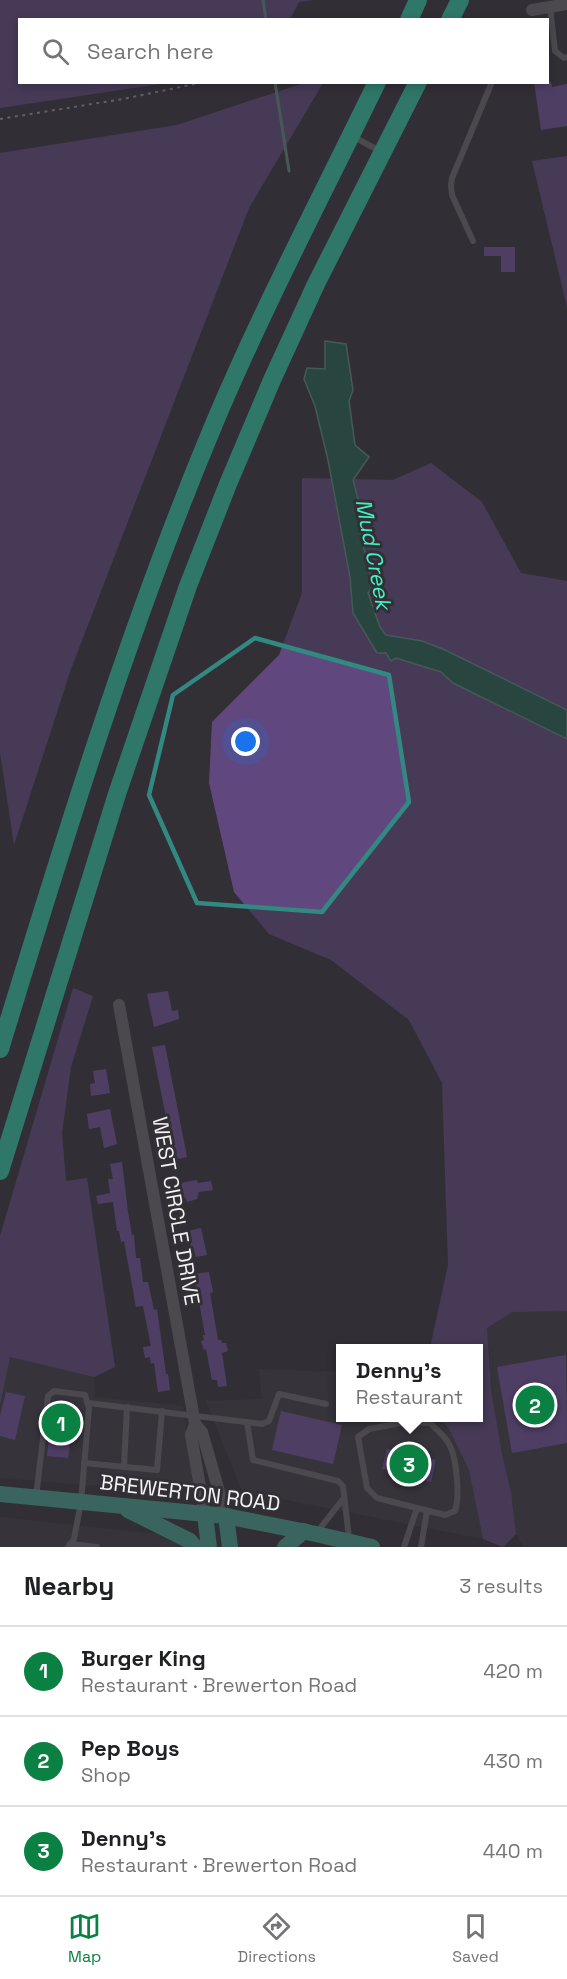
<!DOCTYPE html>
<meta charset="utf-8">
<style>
:root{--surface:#fff;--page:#f2f2f2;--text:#202124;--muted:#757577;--line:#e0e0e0;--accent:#0b8043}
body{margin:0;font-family:"Space Grotesk",sans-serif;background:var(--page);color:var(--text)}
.you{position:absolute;left:246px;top:742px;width:21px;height:21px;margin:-15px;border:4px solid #fff;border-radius:50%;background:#1a73e8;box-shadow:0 0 0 9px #1a73e833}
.badge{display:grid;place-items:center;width:39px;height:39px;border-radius:50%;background:var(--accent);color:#fff;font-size:20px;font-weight:700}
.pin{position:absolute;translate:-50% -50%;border:3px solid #fff;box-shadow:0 2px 6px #0006}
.popup{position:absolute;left:336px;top:1344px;width:147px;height:78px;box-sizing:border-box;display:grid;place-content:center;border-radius:0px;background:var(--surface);filter:drop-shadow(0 2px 4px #0005);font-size:20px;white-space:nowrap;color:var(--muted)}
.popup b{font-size:22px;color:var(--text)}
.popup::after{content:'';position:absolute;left:50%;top:100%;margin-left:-12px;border:12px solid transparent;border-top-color:var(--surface)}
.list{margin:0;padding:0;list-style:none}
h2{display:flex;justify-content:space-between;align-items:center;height:78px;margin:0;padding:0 24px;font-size:26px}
h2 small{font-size:20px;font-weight:400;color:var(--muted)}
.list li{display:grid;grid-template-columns:39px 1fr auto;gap:18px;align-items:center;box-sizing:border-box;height:90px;padding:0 24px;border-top:2px solid var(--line)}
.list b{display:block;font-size:22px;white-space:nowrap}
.list p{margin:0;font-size:20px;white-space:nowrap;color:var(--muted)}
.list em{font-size:20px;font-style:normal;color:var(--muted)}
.icon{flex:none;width:33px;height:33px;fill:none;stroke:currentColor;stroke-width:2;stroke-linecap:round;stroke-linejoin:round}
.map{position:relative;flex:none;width:567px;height:1547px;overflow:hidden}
.search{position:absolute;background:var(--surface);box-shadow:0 3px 9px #0003;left:18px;right:18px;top:18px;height:66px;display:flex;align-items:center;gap:15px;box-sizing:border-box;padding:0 21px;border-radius:0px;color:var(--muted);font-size:22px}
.sheet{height:348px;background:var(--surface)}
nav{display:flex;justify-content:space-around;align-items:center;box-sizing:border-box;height:84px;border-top:2px solid var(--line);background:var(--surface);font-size:16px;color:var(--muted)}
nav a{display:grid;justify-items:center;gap:3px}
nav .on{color:var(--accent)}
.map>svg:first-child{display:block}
.built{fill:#3d3944}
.green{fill:#60487f}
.water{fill:#1d614f;stroke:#5d8c81;stroke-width:1.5}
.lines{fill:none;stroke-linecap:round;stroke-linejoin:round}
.stream{stroke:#5d8c81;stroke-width:3}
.building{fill:#74519e}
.path{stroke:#9a989c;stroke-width:2;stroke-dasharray:3 4.5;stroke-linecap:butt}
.service{stroke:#6b686e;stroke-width:6}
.minor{stroke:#6b686e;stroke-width:12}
.primary{stroke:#46a590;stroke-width:16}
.motorway{stroke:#2dcea7;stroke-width:18}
.marked{fill:none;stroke:#318982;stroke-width:4.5;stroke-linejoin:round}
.labels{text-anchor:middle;stroke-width:6;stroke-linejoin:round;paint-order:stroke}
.street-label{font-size:21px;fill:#f3f2f5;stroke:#323035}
.water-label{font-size:22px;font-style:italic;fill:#41f1c5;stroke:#323035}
</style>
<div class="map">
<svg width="567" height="1547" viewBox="0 0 567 1547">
<rect width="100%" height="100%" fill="#323035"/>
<!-- built -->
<g class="built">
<polygon points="567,1311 567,1547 524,1547 516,1534 511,1492 502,1454 491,1390 487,1328 512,1312"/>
<polygon points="10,1357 94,1377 95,1397 183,1406 194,1481 184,1493 0,1478 0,1406"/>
<polygon points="259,1369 340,1372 340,1418 351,1418 352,1420 440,1418 449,1429 469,1470 483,1539 242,1491 206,1401 262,1399"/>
<polygon points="0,1517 157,1534 180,1542 184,1547 0,1547"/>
</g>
<!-- green -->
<g class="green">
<polygon points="0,0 314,0 299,2 290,19 20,20 20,82 167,83 0,108"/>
<polygon points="304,83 323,83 249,208 71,669 14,845 0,752 0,153 177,125"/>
<polygon points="567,156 567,307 532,161"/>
<polygon points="431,463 482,502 521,573 567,581 567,1311 512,1312 487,1328 491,1390 502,1454 511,1492 516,1534 503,1547 483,1539 469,1470 449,1429 440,1418 478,1418 478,1348 430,1348 448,1265 442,1083 409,1020 331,960 269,934 234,892 209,783 212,722 279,655 302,593 302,478 393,480"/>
<polygon points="73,988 93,996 71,1067 62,1133 66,1181 87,1178 115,1367 94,1377 10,1357 0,1406 0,1236"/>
</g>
<!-- water -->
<polygon class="water" points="325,341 346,344 353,390 349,401 355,445 369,457 353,480 359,503 366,514 360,532 373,586 368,593 380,627 386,635 422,641 443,649 567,710 567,739 453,683 441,672 396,658 391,661 386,653 377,653 353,613 350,577 328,460 315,406 304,379 307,368 325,369"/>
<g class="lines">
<!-- stream -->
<g class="stream">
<polyline points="263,0 266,20"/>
<polyline points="275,82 289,171"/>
</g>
</g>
<!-- building -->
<g class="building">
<polygon points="534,82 551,82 552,87 567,84 567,126 541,130"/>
<polygon points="484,247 515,247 515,272 501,272 501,256 484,256"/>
<polygon points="168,991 172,1011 178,1010 179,1019 154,1027 147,994"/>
<polygon points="165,1045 187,1157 177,1159 176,1152 173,1152 152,1047"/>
<polygon points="106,1069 110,1093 91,1096 90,1084 95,1083 93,1071"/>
<polygon points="110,1109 117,1144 104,1148 100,1127 89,1129 87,1114"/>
<polygon points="122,1162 128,1212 132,1235 134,1235 136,1258 140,1258 143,1282 148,1282 154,1310 157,1309 166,1374 168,1374 170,1390 158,1392 154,1363 151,1364 150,1357 145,1358 143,1347 151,1346 143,1306 136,1307 124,1241 121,1242 119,1231 117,1231 113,1202 98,1204 96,1196 110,1193 108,1179 113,1179 110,1164"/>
<polygon points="197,1180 198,1183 211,1181 213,1190 199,1192 197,1199 187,1202 186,1198 184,1198 181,1183"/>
<polygon points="201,1228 207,1255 196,1257 193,1246 191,1247 188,1231"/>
<polygon points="209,1272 213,1292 210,1293 218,1340 221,1340 222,1343 226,1343 228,1351 222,1353 227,1386 218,1387 217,1380 212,1380 206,1349 204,1350 201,1341 204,1340 203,1335 205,1335 194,1274"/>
<polygon points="566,1355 567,1443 512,1453 497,1367"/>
<polygon points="6,1392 25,1396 15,1440 0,1436 0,1416"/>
<polygon points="52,1407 74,1409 68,1458 47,1456"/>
<polygon points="281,1411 342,1425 333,1464 272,1450"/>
<polygon points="387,1449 436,1460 431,1482 416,1478 415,1484 392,1479 394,1471 382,1469"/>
</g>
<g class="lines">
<!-- path -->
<polyline class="path" points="0,119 123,99 204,82"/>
<!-- service -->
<g class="service">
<polyline points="550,7 555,51 564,58 567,57"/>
<polyline points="352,136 380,151"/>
<polyline points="473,241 452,195 451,186 452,178 492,82"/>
<polyline points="88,1403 262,1424 269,1421 279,1394 326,1404"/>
<polyline points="247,1422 253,1460 338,1481 343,1486 349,1538"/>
<path d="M406,1422L430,1423C436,1429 445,1436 449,1444C457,1458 460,1497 455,1511L445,1515L377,1498L367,1488L358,1437L369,1429Z"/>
<polyline points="84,1463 157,1470 162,1411"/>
<polyline points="124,1467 127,1407"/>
<polyline points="36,1497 48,1396 54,1391 85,1395 89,1408 81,1502 74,1539 68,1547"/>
<polyline points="318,1531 343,1499"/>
<polyline points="70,1544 97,1547"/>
<polyline points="404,1547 417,1508"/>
<polyline points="421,1547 427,1511"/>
</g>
<!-- minor -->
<g class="minor">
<polyline points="532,10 567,4"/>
<polyline points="119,1005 195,1424 191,1435 205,1515"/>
<polyline points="195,1424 202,1432 226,1516"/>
</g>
<!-- primary -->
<g class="primary">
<polyline points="0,1494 226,1516 316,1534 372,1547"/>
<polyline points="128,1510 190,1541 195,1547"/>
<polyline points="205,1515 209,1547"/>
<polyline points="226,1516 230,1547"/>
<polyline points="285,1547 304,1531"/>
</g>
<!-- motorway -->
<g class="motorway">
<polyline points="409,20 418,0"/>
<polyline points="450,20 460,0"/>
<path d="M0,1049C63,843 126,636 209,436C259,315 320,200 377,82"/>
<polyline points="0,1171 117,794 188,586 228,484 272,380 316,284 418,82"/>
</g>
</g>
<!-- marked area -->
<path d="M0 0H567V1547H0ZM255,638L389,675L409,802L322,912L197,903L149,795L173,695Z" fill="#323035" fill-opacity=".55" fill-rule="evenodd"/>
<path class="marked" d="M255,638L389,675L409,802L322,912L197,903L149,795L173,695Z"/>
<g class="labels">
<!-- street labels -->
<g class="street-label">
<text transform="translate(176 1211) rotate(80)" y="7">WEST CIRCLE DRIVE</text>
<text transform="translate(190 1493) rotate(7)" y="7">BREWERTON ROAD</text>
</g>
<!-- water labels -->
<g class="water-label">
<text transform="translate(374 554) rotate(79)" y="8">Mud Creek</text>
</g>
</g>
</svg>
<div class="you"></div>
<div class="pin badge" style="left:61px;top:1423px">1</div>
<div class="pin badge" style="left:535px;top:1405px">2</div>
<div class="pin badge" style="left:409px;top:1464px">3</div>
<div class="popup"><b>Denny's</b>Restaurant</div>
<div class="search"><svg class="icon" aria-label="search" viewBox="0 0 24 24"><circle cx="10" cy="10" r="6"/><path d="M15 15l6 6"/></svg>Search here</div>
</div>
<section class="sheet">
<h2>Nearby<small>3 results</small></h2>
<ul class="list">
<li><span class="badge">1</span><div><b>Burger King</b><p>Restaurant · Brewerton Road</p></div><em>420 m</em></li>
<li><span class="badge">2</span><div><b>Pep Boys</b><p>Shop</p></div><em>430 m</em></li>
<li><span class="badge">3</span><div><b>Denny's</b><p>Restaurant · Brewerton Road</p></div><em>440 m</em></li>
</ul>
</section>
<nav>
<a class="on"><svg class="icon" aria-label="map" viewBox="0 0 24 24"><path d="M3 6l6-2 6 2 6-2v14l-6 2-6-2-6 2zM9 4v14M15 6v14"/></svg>Map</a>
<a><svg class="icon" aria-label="directions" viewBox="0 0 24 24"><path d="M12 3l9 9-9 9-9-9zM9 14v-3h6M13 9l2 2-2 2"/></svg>Directions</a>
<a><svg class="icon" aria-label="saved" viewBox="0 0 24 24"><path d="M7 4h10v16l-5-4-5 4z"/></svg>Saved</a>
</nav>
